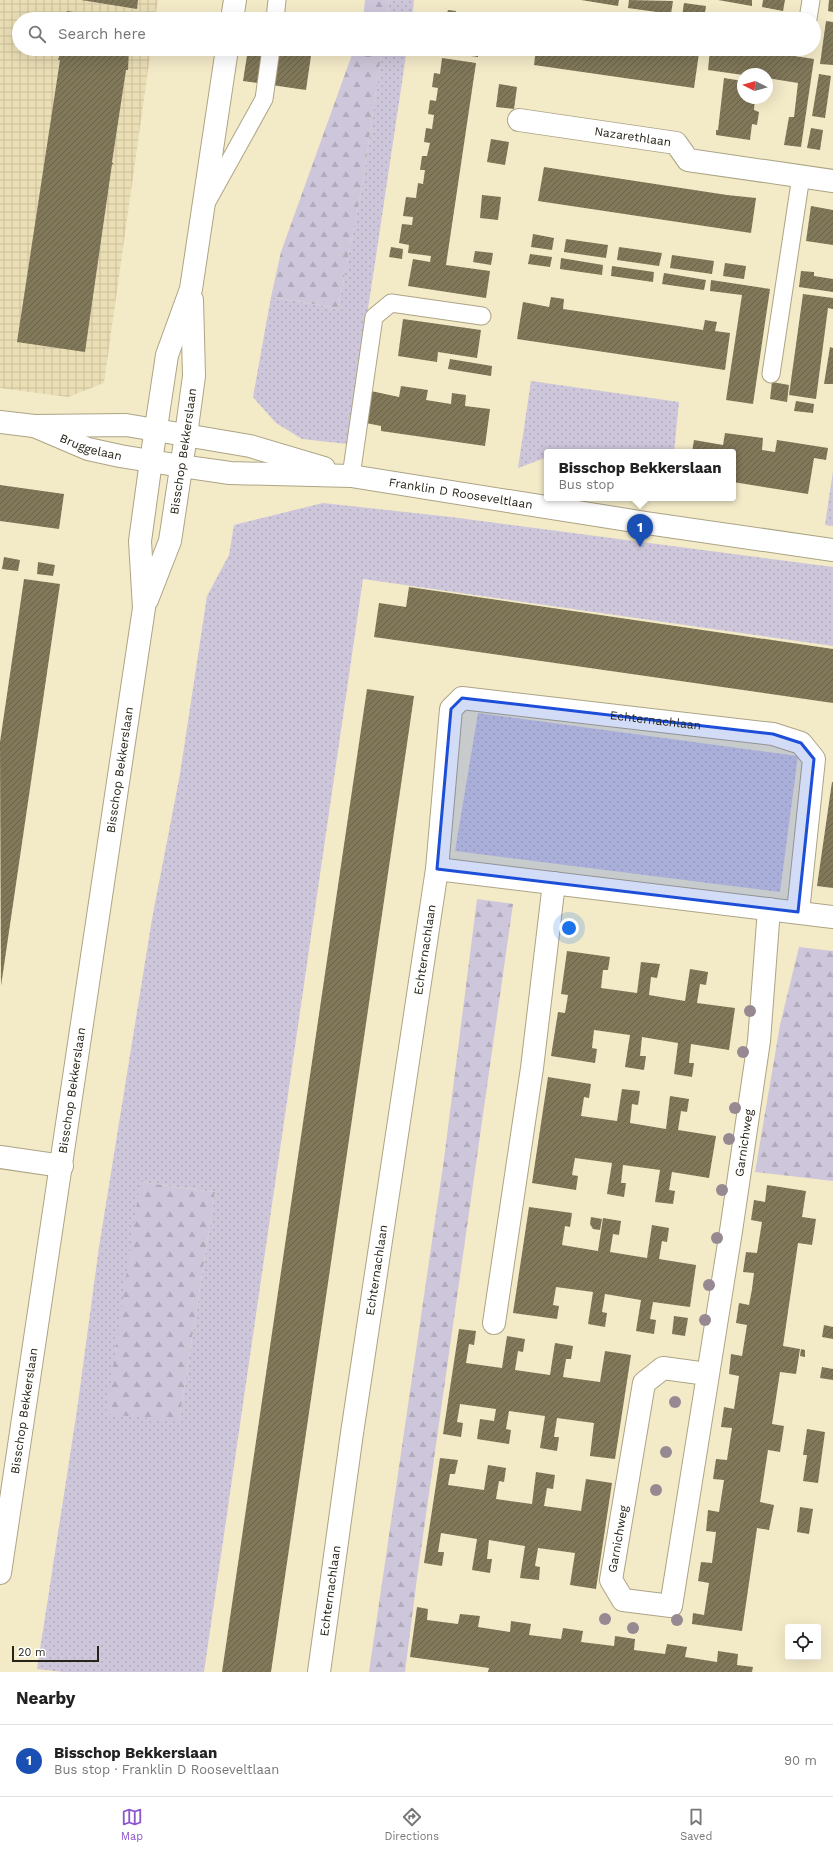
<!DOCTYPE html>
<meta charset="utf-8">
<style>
:root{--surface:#fff;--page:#f2f2f2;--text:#222;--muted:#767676;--line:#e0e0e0;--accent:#8c56ce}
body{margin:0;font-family:"Work Sans",sans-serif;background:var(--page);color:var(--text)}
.controls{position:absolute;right:12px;bottom:12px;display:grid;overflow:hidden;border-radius:4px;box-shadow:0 4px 16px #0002}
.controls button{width:36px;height:36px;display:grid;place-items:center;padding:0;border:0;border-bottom:1px solid var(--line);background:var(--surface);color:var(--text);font:20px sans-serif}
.compass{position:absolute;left:737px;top:68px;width:36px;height:36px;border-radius:50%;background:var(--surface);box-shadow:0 4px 16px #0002;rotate:276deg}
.scale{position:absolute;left:12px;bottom:10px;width:87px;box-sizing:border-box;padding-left:4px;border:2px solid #272317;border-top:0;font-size:11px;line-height:14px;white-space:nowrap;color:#272317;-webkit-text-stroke:3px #fff;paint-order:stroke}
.you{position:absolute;left:569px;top:928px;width:14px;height:14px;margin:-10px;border:3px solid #fff;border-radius:50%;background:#1a73e8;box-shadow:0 0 0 6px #1a73e833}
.badge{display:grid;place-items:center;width:26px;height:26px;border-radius:50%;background:var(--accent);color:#fff;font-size:13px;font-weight:700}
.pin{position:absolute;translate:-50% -33px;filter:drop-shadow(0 1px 2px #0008)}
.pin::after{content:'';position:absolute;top:21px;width:14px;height:12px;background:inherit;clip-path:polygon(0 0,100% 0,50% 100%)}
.popup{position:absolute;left:544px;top:449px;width:192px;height:52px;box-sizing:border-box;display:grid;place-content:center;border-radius:4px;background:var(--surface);filter:drop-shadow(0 1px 3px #0005);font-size:13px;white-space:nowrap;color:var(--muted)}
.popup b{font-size:15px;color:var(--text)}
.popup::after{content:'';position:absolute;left:50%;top:100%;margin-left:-8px;border:8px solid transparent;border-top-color:var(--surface)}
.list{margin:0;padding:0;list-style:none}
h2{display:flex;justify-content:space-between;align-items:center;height:52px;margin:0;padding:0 16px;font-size:17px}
h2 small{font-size:13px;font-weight:400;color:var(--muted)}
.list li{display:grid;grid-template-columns:26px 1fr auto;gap:12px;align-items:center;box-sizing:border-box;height:72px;padding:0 16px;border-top:1px solid var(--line)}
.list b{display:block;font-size:15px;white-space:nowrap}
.list p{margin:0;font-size:13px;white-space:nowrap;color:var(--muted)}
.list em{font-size:13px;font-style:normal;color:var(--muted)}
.icon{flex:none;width:22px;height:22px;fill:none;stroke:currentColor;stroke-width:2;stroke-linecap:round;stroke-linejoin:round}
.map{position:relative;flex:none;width:833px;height:1672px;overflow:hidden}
.search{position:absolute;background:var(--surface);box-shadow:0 4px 16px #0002;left:12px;right:12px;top:12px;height:44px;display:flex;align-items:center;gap:10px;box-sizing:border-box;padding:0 14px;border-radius:22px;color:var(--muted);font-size:15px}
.sheet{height:124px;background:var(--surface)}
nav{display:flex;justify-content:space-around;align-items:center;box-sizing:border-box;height:56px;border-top:1px solid var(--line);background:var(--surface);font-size:11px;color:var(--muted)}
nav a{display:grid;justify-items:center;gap:2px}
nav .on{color:var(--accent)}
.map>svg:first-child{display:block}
.industrial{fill:url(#industrial-grid)}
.grass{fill:url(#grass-dots);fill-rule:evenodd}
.forest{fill:url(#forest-firs)}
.building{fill:url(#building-hatch)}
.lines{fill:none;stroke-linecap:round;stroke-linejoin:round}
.lane-casing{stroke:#ada485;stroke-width:19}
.street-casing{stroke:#ada485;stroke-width:24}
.secondary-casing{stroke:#ada485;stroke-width:24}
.lane{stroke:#fff;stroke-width:17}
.street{stroke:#fff;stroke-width:22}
.secondary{stroke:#fff;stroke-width:22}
.tree{fill:#978992}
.marked{fill:#1d4ed8;fill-opacity:0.2;stroke:#1d4ed8;stroke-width:3;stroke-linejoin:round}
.labels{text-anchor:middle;stroke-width:3;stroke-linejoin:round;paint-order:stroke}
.street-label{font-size:12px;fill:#272317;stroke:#fff}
</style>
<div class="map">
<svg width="833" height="1672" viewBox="0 0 833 1672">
<defs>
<pattern id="industrial-grid" width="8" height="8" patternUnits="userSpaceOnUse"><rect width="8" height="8" fill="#eadeb5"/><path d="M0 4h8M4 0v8" fill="none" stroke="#c9be9b"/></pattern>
<pattern id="grass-dots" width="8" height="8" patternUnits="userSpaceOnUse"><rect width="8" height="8" fill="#cec7db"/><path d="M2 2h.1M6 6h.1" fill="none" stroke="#b1abbb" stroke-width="1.8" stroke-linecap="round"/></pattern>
<pattern id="forest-firs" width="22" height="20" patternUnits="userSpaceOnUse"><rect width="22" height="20" fill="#cec7db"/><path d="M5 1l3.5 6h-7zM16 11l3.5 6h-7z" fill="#b1abbb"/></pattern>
<pattern id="building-hatch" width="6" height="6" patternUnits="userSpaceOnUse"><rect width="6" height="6" fill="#81785a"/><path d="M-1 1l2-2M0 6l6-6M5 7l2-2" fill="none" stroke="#6a6249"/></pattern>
</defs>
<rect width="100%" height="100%" fill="#f3eac8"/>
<!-- industrial -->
<polygon class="industrial" points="0,0 158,0 155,19 19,19 19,49 151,49 104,383 68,397 0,388"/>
<!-- grass -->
<g class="grass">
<polygon points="389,0 414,0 412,19 386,19"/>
<path d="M382,49H407C387,181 368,313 347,444L302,439L276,423L253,397L271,297L338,308L363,182Z"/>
<polygon points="531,381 679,402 674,452 547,452 547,457 518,468"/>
<polygon points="833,471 833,526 825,525"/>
<path d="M323,503L451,517L833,567V646L363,579L204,1672H63L37,1669L77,1410L99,1247L152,919L180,774L207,596L229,555L234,525ZM140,1182L215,1192L179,1421Z"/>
<polygon points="478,713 798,756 780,892 455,851"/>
</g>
<!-- forest -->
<g class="forest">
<polygon points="365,0 389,0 386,19 363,19"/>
<polygon points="354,49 382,49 363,182 338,308 271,297 281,252"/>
<polygon points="477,899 513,904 417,1578 405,1672 369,1672 444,1159"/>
<polygon points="799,947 833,951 833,1181 755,1172 780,1025"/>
<polygon points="140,1182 215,1192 179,1421 106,1414"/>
</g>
<!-- building -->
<g class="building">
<polygon points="81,0 138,0 137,9"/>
<polygon points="581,0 619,0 618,6"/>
<polygon points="629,0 673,1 671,14 628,8"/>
<polygon points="718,0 752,0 752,6"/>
<polygon points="763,0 785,0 783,11 762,7"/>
<polygon points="829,0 833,0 833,12 828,11"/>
<polygon points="684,3 706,6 704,19 682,16"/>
<polygon points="448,10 456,11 455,17 446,16"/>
<polygon points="67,11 116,18 116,19 66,19"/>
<polygon points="826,21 833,22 833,65 820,64"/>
<polygon points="61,49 129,49 128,70 126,70 112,162 114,165 112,164 85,352 17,342 60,60 58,60"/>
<polygon points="248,49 312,49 306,90 243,81"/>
<polygon points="450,49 479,49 478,57 449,53"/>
<polygon points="536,49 669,49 699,53 694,88 534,65"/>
<polygon points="710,49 749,49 814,59 801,147 784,145 789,117 794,117 798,83 767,78 767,74 743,75 708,70"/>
<polygon points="442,58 476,63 446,265 490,271 486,298 408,286 413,259 430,262 431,256 408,253 409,245 399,243 402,224 412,225 413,217 403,216 406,197 416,198 418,183 423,184 425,170 420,170 422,156 427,156 430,143 424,142 426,128 432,129 434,115 428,114 430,100 436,101 438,88 432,87 434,73 440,74"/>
<polygon points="819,74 831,76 825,118 812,116"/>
<polygon points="724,78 743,81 743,98 755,98 754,110 759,112 757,125 752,124 750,140 716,135 716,130 718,130"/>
<polygon points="499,84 517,87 514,109 496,107"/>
<polygon points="811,128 823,130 820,150 807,148"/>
<polygon points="491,139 509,142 505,165 487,162"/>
<polygon points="544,167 727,195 756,198 751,233 538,201"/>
<polygon points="482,195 501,197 498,220 480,218"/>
<polygon points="811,206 833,210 833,245 806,241"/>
<polygon points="533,234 554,238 552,250 531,247"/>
<polygon points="566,239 608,245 606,258 564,252"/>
<polygon points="391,247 403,249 402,259 389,257"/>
<polygon points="619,247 662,253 659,266 617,260"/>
<polygon points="475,251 493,253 491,265 473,262"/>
<polygon points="530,254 552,257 550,267 528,264"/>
<polygon points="672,255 714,261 712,274 670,268"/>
<polygon points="561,258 603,265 602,275 560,269"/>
<polygon points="725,263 746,266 744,279 723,276"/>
<polygon points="612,266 654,272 653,282 611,276"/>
<polygon points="801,271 814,272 814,276 833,279 833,292 799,287"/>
<polygon points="664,273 706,280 704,290 662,284"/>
<polygon points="711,280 770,289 753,404 726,400 742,295 710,291"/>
<polygon points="803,294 833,298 833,309 828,308 816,399 789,395"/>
<polygon points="551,297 564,299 563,309 678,326 703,330 705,320 717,322 715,331 730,333 725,370 517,339 523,302 549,307"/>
<polygon points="403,319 481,330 477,358 438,352 437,362 398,356"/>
<polygon points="830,347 833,348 833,384 824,384"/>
<polygon points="450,359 492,366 491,376 448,369"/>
<polygon points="772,382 789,385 787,402 770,399"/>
<polygon points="401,386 428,390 426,400 451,404 452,393 466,395 465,406 490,409 485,446 381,431 381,426 366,423 371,391 399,397"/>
<polygon points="796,401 814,404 813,413 794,411"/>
<polygon points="725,433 763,438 762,450 775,452 777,440 828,448 826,460 814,458 808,494 733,482 733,452 692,452 694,440 723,445"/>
<polygon points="0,485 64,494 59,529 0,521"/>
<polygon points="4,557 20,560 18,571 2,569"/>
<polygon points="38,562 55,565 53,576 37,574"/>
<polygon points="24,579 60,584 1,986 0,742"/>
<polygon points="409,587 833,649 833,703 374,637 379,603 406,607"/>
<polygon points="367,689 414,696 271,1672 222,1672"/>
<polygon points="832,782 833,782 833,888 817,886"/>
<polygon points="567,951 610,957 608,970 603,970 601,988 637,993 641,962 660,964 657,978 651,977 649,995 685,1001 690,969 708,972 706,985 700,984 697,1003 735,1008 729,1050 691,1044 689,1063 694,1063 692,1077 674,1074 678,1043 642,1037 640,1056 646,1056 644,1070 625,1067 630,1035 594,1030 592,1048 597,1049 595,1063 551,1056 558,1012 565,1013 568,995 561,994"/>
<polygon points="548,1077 591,1084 589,1098 584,1097 581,1116 617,1121 622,1089 640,1091 638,1105 632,1104 630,1123 666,1129 670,1096 689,1099 687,1112 681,1111 678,1130 716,1136 709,1178 672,1172 669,1190 675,1191 673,1204 655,1202 660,1170 623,1165 621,1183 626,1183 624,1197 607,1194 612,1163 575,1158 572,1175 578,1176 576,1190 532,1183"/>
<polygon points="767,1185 806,1191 802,1217 816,1219 812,1245 798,1243 783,1346 800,1349 796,1374 780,1372 772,1424 784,1426 780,1452 768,1450 760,1502 774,1505 769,1530 757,1528 742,1631 692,1624 693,1613 704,1615 709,1583 698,1581 701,1562 712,1563 716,1532 706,1531 707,1521 708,1510 719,1512 724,1480 713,1479 716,1459 727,1460 732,1428 721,1427 724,1407 734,1409 739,1376 729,1374 731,1354 742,1356 747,1325 736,1323 739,1303 749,1305 752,1289 754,1273 743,1272 746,1252 757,1253 762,1222 751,1220 754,1200 765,1202"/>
<polygon points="529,1207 572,1213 570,1227 565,1226 562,1245 598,1251 603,1218 621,1221 619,1235 613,1234 610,1252 647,1258 652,1225 669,1228 667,1242 662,1241 659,1259 696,1265 690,1307 653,1302 650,1319 656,1320 654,1334 636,1331 641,1300 605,1294 602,1312 607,1313 605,1327 588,1324 593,1292 556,1287 553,1305 559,1306 557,1319 513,1313"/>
<polygon points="591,1217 602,1219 600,1230 593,1229 590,1224"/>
<polygon points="674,1316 688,1318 685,1336 672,1334"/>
<polygon points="824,1325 833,1327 833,1339 822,1337"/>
<polygon points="459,1329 476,1331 474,1345 469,1344 466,1363 502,1368 507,1336 525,1339 523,1352 518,1351 515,1370 550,1375 555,1343 573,1346 571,1359 566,1359 563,1377 600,1382 605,1351 631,1355 615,1459 590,1456 594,1423 557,1418 554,1437 559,1437 557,1451 540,1448 545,1416 509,1411 506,1429 511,1430 509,1444 477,1439 480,1419 494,1421 496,1409 460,1404 457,1422 463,1423 461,1437 443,1434"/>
<polygon points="801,1349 805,1350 805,1357 800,1356"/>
<polygon points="822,1367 833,1369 833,1380 820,1378"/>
<polygon points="807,1429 825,1432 818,1483 803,1481 807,1455 803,1455"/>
<polygon points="440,1458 458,1460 455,1474 450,1474 448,1485 484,1490 488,1465 506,1468 504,1482 499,1481 496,1499 532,1504 536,1472 555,1475 553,1489 547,1488 544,1506 581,1511 586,1479 612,1483 596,1589 570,1585 575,1553 538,1548 535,1566 540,1567 539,1580 520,1578 525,1546 489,1540 487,1559 492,1559 490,1573 472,1570 477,1539 441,1533 438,1552 444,1552 442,1566 424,1563"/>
<polygon points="800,1507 813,1509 809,1534 797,1532"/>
<polygon points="417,1607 428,1609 427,1620 458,1624 460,1614 480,1616 478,1627 510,1632 511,1621 531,1624 529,1635 561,1639 563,1628 583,1631 581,1642 614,1646 615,1636 635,1639 634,1650 665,1654 667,1644 687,1647 685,1657 717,1662 718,1651 738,1654 737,1665 753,1667 752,1672 488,1672 489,1668 410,1657"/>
</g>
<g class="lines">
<defs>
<g id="lane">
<polyline points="275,19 277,0"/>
<polyline points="808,19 811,0"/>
<polyline points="208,200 264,99 271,49"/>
<polyline points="771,374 801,176"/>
<polyline points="351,476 374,317 391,303 482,316"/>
</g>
<g id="street">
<path id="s1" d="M519,120L676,143L688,160L833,181"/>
<path id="s2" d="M437,869L451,709L462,698L773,734L801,743L814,759L798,912"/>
<polyline points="0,1157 62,1166"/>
<polyline points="494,1323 532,1068 554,883"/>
<path id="s3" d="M707,1374L663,1368L644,1383L611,1580L623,1600L671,1606L731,1231L759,1041L769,909"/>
</g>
<g id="secondary">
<polyline points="232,19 235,0"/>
<polyline points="0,422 34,426 126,425 250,446 324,468"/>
<path id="s4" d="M34,426L88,449L120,456L181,466L230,473L351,476L646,523L833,550"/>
<path id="s5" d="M147,600L170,541L186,435L194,376L192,300"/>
<path id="s6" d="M0,1573L144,608L140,541L151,461L167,355L191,289L227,49"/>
<path id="s7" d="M319,1672L352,1433L437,869L833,917"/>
</g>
</defs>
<!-- lane casing -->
<use href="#lane" class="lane-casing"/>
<!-- street casing -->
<use href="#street" class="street-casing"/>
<!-- secondary casing -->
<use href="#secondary" class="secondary-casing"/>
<!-- lane -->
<use href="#lane" class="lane"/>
<!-- street -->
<use href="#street" class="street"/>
<!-- secondary -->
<use href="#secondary" class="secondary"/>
</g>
<!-- trees -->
<g class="tree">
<circle cx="750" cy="1011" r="6"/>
<circle cx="743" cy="1052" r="6"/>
<circle cx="735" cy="1108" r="6"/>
<circle cx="729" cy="1139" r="6"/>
<circle cx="722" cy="1190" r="6"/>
<circle cx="717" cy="1238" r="6"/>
<circle cx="709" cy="1285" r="6"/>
<circle cx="705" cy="1320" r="6"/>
<circle cx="675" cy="1402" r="6"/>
<circle cx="666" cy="1452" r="6"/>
<circle cx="656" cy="1490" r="6"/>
<circle cx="605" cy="1619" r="6"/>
<circle cx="677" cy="1620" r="6"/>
<circle cx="633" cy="1628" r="6"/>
</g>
<!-- marked area -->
<path class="marked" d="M462,698L773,734L801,743L814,759L798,912L437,869L451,709Z"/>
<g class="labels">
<!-- street labels -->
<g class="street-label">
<text dy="4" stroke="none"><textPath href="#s1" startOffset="115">Nazarethlaan</textPath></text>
<text dy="4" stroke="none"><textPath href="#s4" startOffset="61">Bruggelaan</textPath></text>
<text dy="4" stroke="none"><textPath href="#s5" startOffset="154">Bisschop Bekkerslaan</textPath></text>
<text dy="4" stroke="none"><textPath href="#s4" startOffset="435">Franklin D Rooseveltlaan</textPath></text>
<text dy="4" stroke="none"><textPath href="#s2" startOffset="371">Echternachlaan</textPath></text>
<text dy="4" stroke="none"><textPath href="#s6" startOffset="812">Bisschop Bekkerslaan</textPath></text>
<text dy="4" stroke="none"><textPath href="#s7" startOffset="730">Echternachlaan</textPath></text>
<text dy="4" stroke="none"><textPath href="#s6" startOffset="488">Bisschop Bekkerslaan</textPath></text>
<text dy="4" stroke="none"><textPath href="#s3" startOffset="809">Garnichweg</textPath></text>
<text dy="4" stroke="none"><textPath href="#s7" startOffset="406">Echternachlaan</textPath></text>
<text dy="4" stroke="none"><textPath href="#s6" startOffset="164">Bisschop Bekkerslaan</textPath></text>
<text transform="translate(618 1539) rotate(-80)" y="4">Garnichweg</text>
<text dy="4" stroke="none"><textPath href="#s7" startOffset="82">Echternachlaan</textPath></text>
</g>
</g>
</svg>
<div class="controls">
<button><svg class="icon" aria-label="locate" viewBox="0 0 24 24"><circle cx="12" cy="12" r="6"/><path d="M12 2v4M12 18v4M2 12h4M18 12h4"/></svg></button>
</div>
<svg class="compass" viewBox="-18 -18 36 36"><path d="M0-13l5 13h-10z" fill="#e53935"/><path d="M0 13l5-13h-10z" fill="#767676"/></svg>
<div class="scale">20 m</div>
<div class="you"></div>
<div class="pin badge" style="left:640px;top:547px;background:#1a4fb4">1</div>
<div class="popup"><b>Bisschop Bekkerslaan</b>Bus stop</div>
<div class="search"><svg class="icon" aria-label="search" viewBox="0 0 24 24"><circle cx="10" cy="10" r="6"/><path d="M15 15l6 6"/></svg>Search here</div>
</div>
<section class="sheet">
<h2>Nearby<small></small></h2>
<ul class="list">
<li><span class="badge" style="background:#1a4fb4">1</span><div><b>Bisschop Bekkerslaan</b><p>Bus stop · Franklin D Rooseveltlaan</p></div><em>90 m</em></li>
</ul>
</section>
<nav>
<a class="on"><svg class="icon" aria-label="map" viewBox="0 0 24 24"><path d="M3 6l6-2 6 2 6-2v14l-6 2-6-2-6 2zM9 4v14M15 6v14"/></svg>Map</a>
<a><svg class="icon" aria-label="directions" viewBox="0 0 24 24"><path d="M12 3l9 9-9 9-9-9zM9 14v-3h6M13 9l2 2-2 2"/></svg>Directions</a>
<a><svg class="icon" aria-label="saved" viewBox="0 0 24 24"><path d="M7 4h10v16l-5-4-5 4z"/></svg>Saved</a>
</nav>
